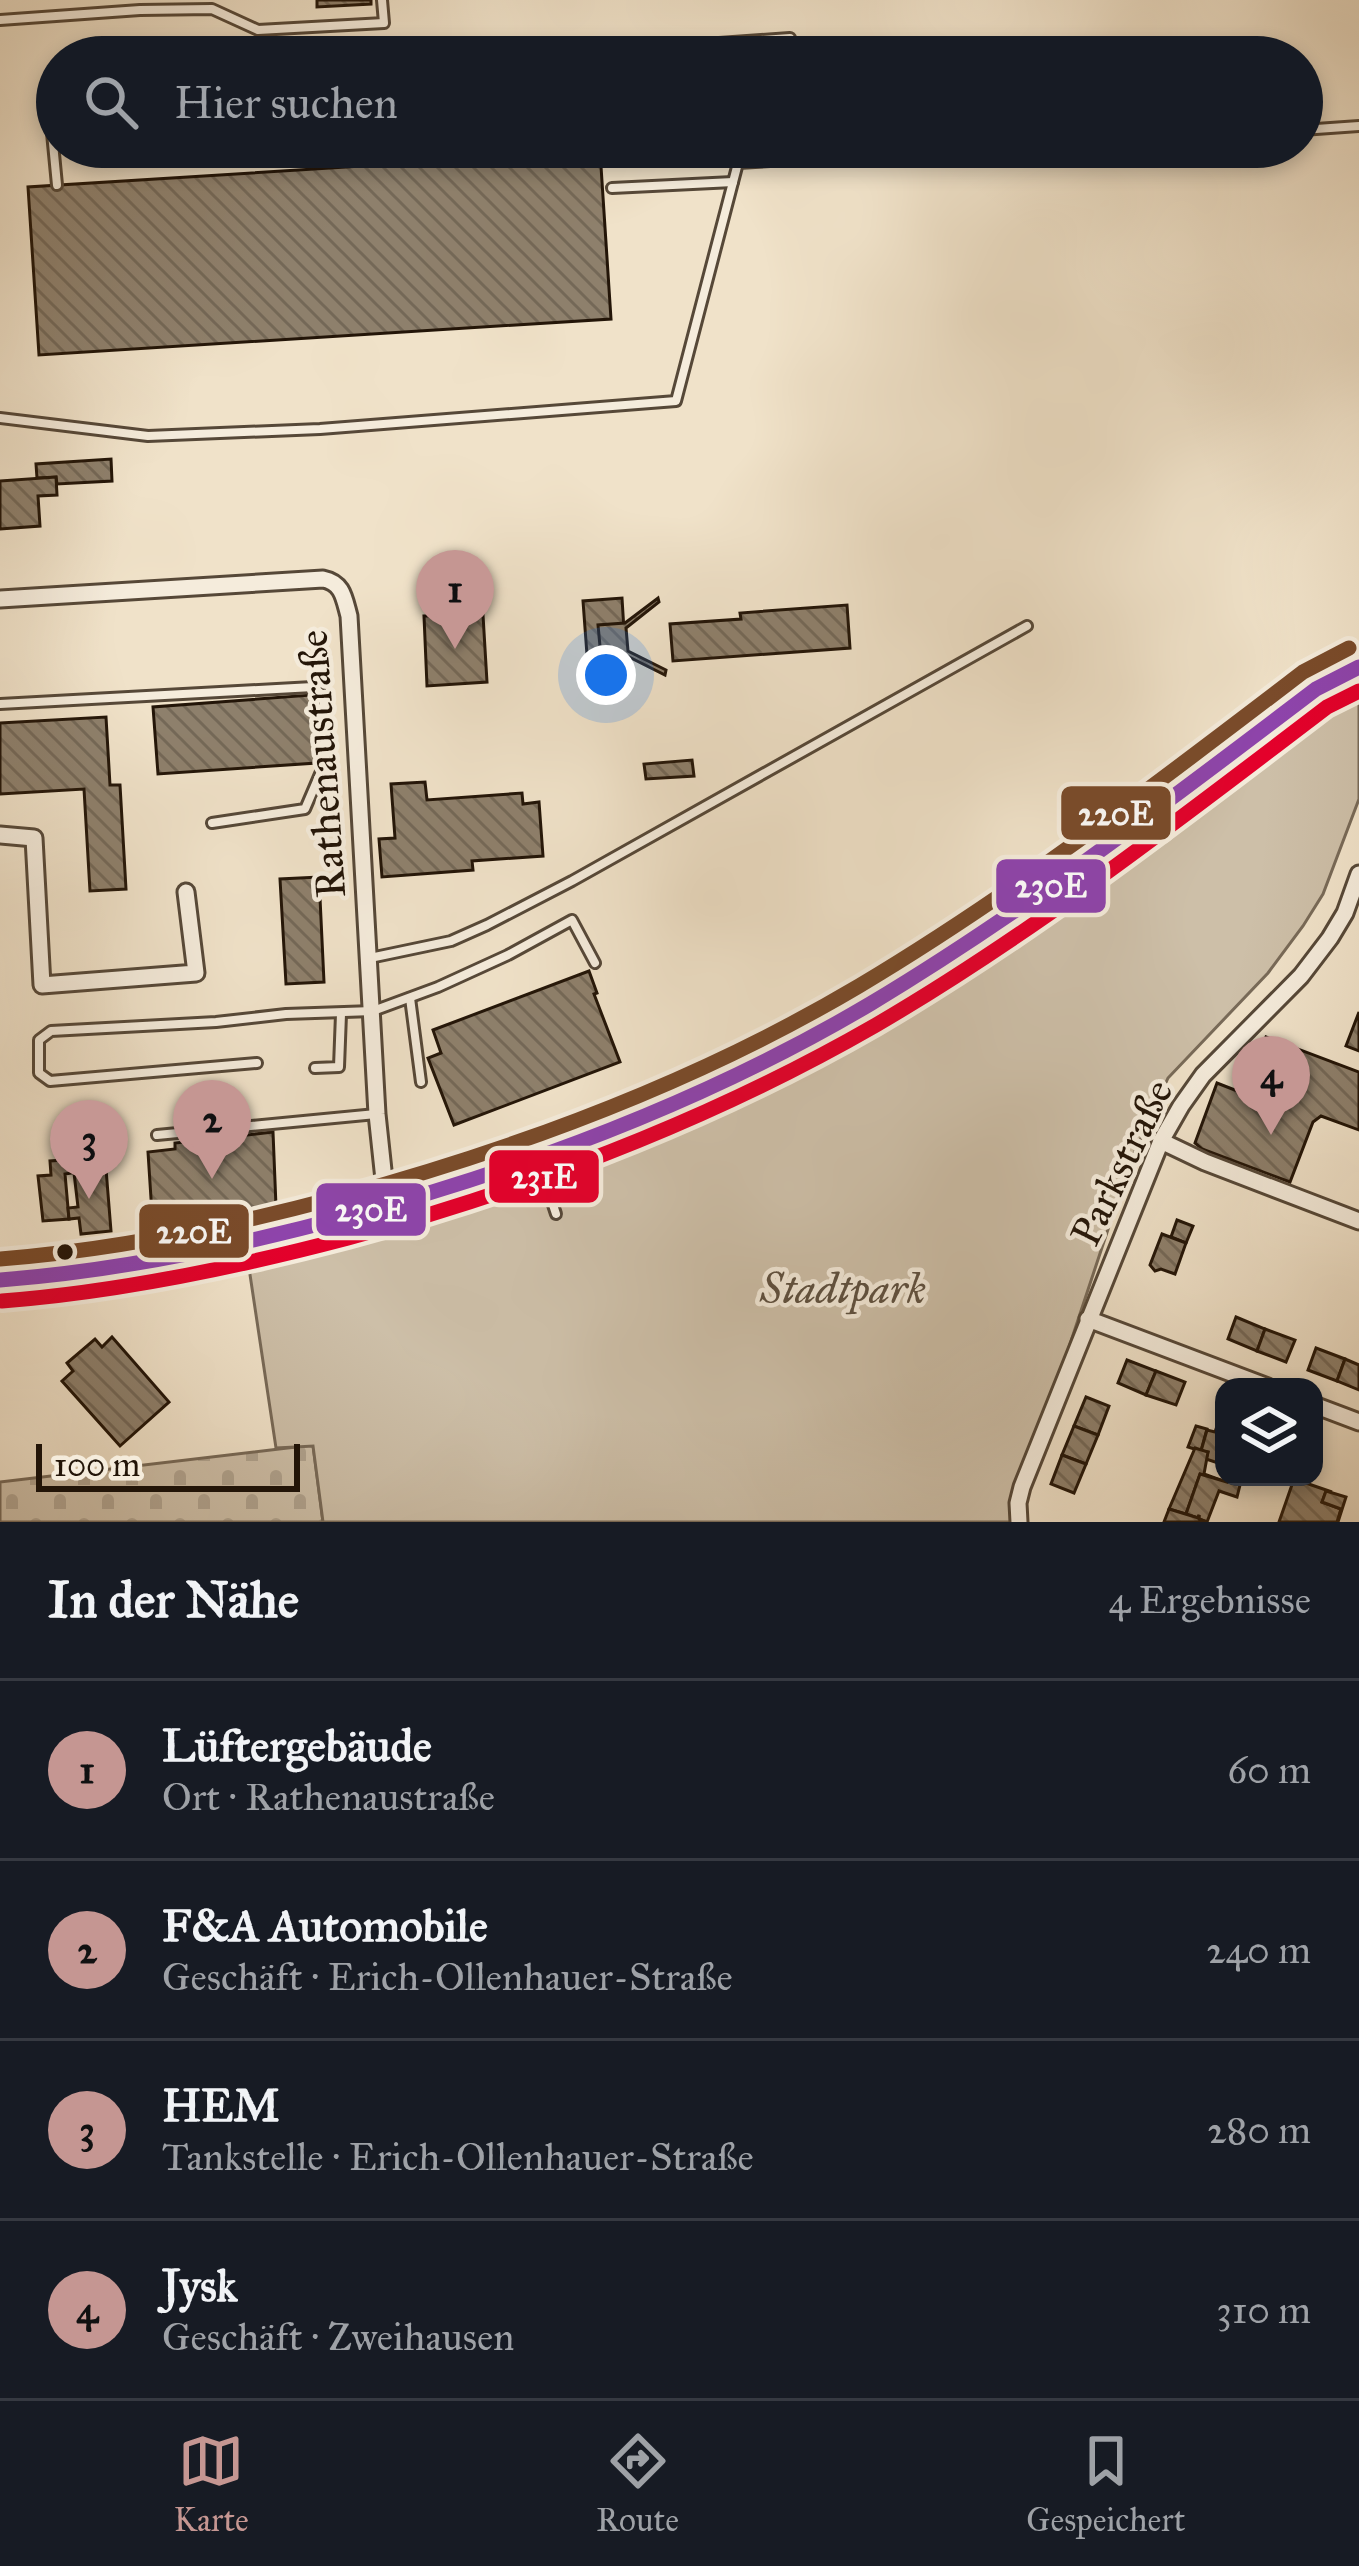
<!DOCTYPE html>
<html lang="de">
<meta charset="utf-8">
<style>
:root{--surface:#171b24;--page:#242831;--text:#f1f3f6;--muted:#9ea1a6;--line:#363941;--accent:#c59692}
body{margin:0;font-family:"IM FELL Great Primer",serif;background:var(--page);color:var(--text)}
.controls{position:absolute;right:36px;bottom:36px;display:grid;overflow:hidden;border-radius:24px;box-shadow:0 6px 18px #0003}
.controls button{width:108px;height:108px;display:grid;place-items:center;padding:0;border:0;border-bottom:3px solid var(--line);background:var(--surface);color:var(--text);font:60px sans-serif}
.scale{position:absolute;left:36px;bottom:30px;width:264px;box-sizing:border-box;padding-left:12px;border:6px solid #231508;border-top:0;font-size:33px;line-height:42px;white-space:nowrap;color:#231508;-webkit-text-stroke:9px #f5ecdc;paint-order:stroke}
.you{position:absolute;left:606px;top:675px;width:42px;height:42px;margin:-30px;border:9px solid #fff;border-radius:50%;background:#1a73e8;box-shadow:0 0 0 18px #1a73e833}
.badge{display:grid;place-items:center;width:78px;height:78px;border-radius:50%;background:var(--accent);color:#111;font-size:39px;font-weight:700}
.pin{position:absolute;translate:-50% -99px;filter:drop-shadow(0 3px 6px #0008)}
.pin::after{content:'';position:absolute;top:63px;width:42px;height:36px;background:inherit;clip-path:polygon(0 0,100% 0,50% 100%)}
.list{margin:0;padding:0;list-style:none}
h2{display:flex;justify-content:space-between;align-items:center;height:156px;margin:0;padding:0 48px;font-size:51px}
h2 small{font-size:39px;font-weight:400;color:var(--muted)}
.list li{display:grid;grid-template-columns:78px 1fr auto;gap:36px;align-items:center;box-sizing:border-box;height:180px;padding:0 48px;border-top:3px solid var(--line)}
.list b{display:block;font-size:45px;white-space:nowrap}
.list p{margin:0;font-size:39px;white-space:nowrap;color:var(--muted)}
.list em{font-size:39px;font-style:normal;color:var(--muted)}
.icon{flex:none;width:66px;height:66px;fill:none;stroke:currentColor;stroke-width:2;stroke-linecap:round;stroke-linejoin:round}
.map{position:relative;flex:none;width:1359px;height:1522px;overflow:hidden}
.search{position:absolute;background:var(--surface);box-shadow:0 6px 18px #0003;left:36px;right:36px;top:36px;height:132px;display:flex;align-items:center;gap:30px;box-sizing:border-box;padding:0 42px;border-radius:66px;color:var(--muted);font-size:45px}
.sheet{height:876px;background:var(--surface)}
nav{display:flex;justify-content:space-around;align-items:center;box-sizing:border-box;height:168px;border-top:3px solid var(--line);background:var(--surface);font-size:33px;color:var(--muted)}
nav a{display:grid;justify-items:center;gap:6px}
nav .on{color:var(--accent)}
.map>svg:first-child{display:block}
.cemetery{fill:url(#cemetery-stones);stroke:#786a58;stroke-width:3}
.park{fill:#cdbfa8;stroke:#786a58;stroke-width:3}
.building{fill:url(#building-back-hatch);stroke:#231508;stroke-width:3}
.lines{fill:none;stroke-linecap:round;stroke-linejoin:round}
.service-casing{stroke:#564838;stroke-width:14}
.minor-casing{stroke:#564838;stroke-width:21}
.tertiary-casing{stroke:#564838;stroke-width:24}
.service{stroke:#f5ecdc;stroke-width:8}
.minor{stroke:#f5ecdc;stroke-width:15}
.tertiary{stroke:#f5ecdc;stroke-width:18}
.bus-1-casing{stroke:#f5ecdc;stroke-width:24}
.bus-2-casing{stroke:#f5ecdc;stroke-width:24}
.bus-3-casing{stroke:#f5ecdc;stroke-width:24}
.bus-1{stroke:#8e44ad;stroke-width:15}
.bus-2{stroke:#e4002b;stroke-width:15}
.bus-3{stroke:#7a4b2a;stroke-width:15}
.bus-dot{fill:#231508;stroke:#f5ecdc;stroke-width:4.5}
.labels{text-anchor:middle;stroke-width:9;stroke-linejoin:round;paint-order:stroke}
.street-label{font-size:42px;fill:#231508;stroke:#f5ecdc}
.park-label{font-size:42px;font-style:italic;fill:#5e5040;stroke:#f5ecdc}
.line-badge{stroke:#f5ecdc;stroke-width:4.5}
.badge-label{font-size:33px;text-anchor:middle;font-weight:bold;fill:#fff}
</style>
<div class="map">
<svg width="1359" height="1522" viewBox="0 0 1359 1522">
<defs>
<pattern id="cemetery-stones" width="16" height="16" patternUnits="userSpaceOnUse" patternTransform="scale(3)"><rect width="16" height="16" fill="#cdbfa8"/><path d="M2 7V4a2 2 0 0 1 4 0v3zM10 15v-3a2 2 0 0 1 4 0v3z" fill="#b0a38f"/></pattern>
<pattern id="building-back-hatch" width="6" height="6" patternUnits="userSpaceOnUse" patternTransform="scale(3)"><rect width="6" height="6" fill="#8e806c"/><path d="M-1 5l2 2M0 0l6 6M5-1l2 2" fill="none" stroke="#746857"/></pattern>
</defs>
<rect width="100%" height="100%" fill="#f0e2c9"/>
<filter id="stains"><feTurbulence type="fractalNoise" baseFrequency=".00167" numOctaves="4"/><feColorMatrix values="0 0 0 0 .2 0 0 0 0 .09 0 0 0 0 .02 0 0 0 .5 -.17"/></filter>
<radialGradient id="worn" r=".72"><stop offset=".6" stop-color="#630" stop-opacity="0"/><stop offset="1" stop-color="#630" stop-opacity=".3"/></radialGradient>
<!-- cemetery -->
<polygon class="cemetery" points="313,1445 323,1522 0,1522 0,1482"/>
<!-- park -->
<polygon class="park" points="1359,680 1359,799 1323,894 1303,926 1268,973 1168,1078 1131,1160 1011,1522 323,1522 313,1446 276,1448 249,1268 372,1215 560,1152 847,1019 1323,691"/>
<!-- building -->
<g class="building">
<polygon points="317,0 371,0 371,4 317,7"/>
<polygon points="600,151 611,319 39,355 28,187"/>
<polygon points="111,459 112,481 57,484 56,477 37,478 36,464"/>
<polygon points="56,477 57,495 38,496 40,526 0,529 0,481"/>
<polygon points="622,598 627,679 589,682 583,601"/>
<polygon points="658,598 659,602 626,628 628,651 666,670 665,675 627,656 601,657 598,625 625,623"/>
<polygon points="847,605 850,648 673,661 670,624 741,619 740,613"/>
<polygon points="483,615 487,682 427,686 424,616"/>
<polygon points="311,695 316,763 158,774 153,707"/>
<polygon points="106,717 110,785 120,785 126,889 90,891 84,789 0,794 0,723"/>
<polygon points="692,760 694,776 646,779 644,764"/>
<polygon points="425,782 427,800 522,793 523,804 539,802 543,856 472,861 473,870 382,877 379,839 395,838 391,784"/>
<polygon points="319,877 324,982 286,984 280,879"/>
<polygon points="589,971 597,993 594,994 620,1062 454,1125 428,1058 441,1053 433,1030"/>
<polygon points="1359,1012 1359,1051 1346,1046"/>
<polygon points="1266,1037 1359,1072 1359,1130 1321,1116 1313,1122 1290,1182 1202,1149 1195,1143 1217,1083 1245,1094"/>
<polygon points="273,1132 276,1206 152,1214 148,1152 175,1149 175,1143"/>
<polygon points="77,1159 78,1172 65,1174 69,1219 43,1221 38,1176 51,1175 50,1161"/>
<polygon points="106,1169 111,1231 81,1234 79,1218 69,1219 68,1208 78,1207 74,1173"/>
<polygon points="1177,1220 1193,1226 1186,1243 1171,1237"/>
<polygon points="1162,1234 1186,1243 1175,1274 1161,1269 1155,1271 1150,1265"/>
<polygon points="1236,1317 1265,1329 1257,1351 1228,1339"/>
<polygon points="1265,1329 1295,1340 1286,1362 1257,1351"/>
<polygon points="112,1337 169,1402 120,1446 62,1381 73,1371 67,1363 95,1339 102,1347"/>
<polygon points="1316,1348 1345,1359 1337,1381 1308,1370"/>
<polygon points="1345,1359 1359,1365 1359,1390 1337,1381"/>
<polygon points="1127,1360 1156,1371 1146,1395 1118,1383"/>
<polygon points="1156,1371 1185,1382 1176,1405 1146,1395"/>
<polygon points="1086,1397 1109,1406 1098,1435 1074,1426"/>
<polygon points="1074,1426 1098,1435 1086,1464 1062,1455"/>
<polygon points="1196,1426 1207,1429 1201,1451 1188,1447"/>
<polygon points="1217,1426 1224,1428 1224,1465 1206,1459 1208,1452 1201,1451 1207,1430 1215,1432"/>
<polygon points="1195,1448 1208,1452 1204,1474 1223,1481 1200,1474 1186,1514 1169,1509"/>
<polygon points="1062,1455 1086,1464 1074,1493 1051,1484"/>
<polygon points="1200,1474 1227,1482 1228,1477 1242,1477 1237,1497 1219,1491 1207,1522 1199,1519 1199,1515 1198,1518 1186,1514"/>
<polygon points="1294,1479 1332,1492 1326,1491 1322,1502 1341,1509 1337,1522 1279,1522"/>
<polygon points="1326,1491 1346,1497 1338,1522 1341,1509 1322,1502"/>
<polygon points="1169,1509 1198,1518 1199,1515 1199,1519 1207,1522 1164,1522"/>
</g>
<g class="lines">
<defs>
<g id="service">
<polyline points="0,20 140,10 212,9 258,30 384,23 382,0"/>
<polyline points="523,57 790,38 791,57"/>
<polyline points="1302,130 1359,126"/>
<polyline points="796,147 796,160"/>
<polyline points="57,185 48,91 57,90"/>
<polyline points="612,188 733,182"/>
<polyline points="0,418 148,436 320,429 676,401 738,163 1007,147"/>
<polyline points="0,704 313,687 323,695 326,740 323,767 305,809 212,823"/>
<polyline points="370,958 451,941 487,925 572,881 1027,626"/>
<polyline points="410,998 421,1082"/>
<polyline points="257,1063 50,1081 39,1073 39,1040 51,1031 216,1022 286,1014 373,1011 438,987 508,955 572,920 595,963"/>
<polyline points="315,1068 339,1067 341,1014"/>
<polyline points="157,1135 376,1114"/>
<polyline points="538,1159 556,1214"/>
</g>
<g id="minor">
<path d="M0,599L323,579C343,583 344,598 349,616L377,1114L385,1189L390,1206"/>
<polyline points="0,835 34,838 42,985 196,973 186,892"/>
<polyline points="1161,1141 1205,1162 1359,1221"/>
<polyline points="1088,1319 1268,1387"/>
<polyline points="1314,1405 1359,1422"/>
<polyline points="1019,1522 1018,1503 1022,1487 1161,1141 1181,1106 1203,1075 1301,976 1330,938 1345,913 1359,874"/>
</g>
<path id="tertiary" d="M0,1280C109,1274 217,1250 322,1223C487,1181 647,1123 798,1044C983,946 1149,815 1316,689L1359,667"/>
</defs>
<!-- service casing -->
<use href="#service" class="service-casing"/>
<!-- minor casing -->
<use href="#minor" class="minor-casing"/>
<!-- tertiary casing -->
<use href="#tertiary" class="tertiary-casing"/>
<!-- service -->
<use href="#service" class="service"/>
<!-- minor -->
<use href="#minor" class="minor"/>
<!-- tertiary -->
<use href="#tertiary" class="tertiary"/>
<defs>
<path id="bus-1" d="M0,1280C119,1271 234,1247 349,1216C530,1167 708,1100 870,1004C1027,910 1171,799 1316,689L1359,667"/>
<path id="bus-2" d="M2,1301C119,1292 234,1268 348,1238C532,1188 711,1120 876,1025C1035,932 1181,818 1327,707L1359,691"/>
<path id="bus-3" d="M0,1259C115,1250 227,1227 339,1197C520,1148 697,1082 859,986C1015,893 1159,782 1303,672L1349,648"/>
</defs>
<!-- bus-1 casing -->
<use href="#bus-1" class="bus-1-casing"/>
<!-- bus-2 casing -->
<use href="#bus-2" class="bus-2-casing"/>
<!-- bus-3 casing -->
<use href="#bus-3" class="bus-3-casing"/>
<!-- bus-1 -->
<use href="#bus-1" class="bus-1"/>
<!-- bus-2 -->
<use href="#bus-2" class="bus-2"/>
<!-- bus-3 -->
<use href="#bus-3" class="bus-3"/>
</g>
<!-- markers -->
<circle class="bus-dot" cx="65" cy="1252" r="10"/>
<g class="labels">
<!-- street labels -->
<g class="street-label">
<text transform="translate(321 764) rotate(-94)" y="15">Rathenaustraße</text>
<text transform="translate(1121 1162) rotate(-64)" y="15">Parkstraße</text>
</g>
<!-- park labels -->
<g class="park-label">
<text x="843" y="1303">Stadtpark</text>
</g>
</g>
<g class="line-badge">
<rect x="1059" y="784" width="114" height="58" rx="12" fill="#7a4b2a"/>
<rect x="994" y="857" width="114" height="58" rx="12" fill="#8e44ad"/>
<rect x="487" y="1148" width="114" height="57" rx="12" fill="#e4002b"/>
<rect x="314" y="1181" width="114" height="57" rx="12" fill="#8e44ad"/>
<rect x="137" y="1202" width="114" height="58" rx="12" fill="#7a4b2a"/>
</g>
<g class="badge-label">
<text x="1116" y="825">220E</text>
<text x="1051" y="897">230E</text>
<text x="544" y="1188">231E</text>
<text x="371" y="1221">230E</text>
<text x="194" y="1243">220E</text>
</g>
<rect width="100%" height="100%" filter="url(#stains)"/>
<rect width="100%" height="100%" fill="url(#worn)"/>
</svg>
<div class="controls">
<button><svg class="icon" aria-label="layers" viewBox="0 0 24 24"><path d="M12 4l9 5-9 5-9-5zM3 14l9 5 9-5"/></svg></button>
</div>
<div class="scale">100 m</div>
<div class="you"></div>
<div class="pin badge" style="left:455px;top:649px">1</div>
<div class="pin badge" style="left:212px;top:1179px">2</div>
<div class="pin badge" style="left:89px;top:1199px">3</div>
<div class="pin badge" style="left:1271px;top:1135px">4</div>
<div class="search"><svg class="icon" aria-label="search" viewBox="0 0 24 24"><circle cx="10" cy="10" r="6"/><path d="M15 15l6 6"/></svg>Hier suchen</div>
</div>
<section class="sheet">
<h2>In der Nähe<small>4 Ergebnisse</small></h2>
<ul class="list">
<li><span class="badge">1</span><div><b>Lüftergebäude</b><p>Ort · Rathenaustraße</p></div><em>60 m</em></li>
<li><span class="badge">2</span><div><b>F&amp;A Automobile</b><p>Geschäft · Erich-Ollenhauer-Straße</p></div><em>240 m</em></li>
<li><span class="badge">3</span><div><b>HEM</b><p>Tankstelle · Erich-Ollenhauer-Straße</p></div><em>280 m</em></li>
<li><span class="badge">4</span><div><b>Jysk</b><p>Geschäft · Zweihausen</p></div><em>310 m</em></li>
</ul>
</section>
<nav>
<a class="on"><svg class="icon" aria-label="map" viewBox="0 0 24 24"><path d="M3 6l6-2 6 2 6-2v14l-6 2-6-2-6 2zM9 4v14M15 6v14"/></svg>Karte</a>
<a><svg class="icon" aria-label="directions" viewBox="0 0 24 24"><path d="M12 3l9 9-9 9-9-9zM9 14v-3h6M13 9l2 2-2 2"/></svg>Route</a>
<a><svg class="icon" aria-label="saved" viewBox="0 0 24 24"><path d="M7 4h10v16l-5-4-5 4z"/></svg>Gespeichert</a>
</nav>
